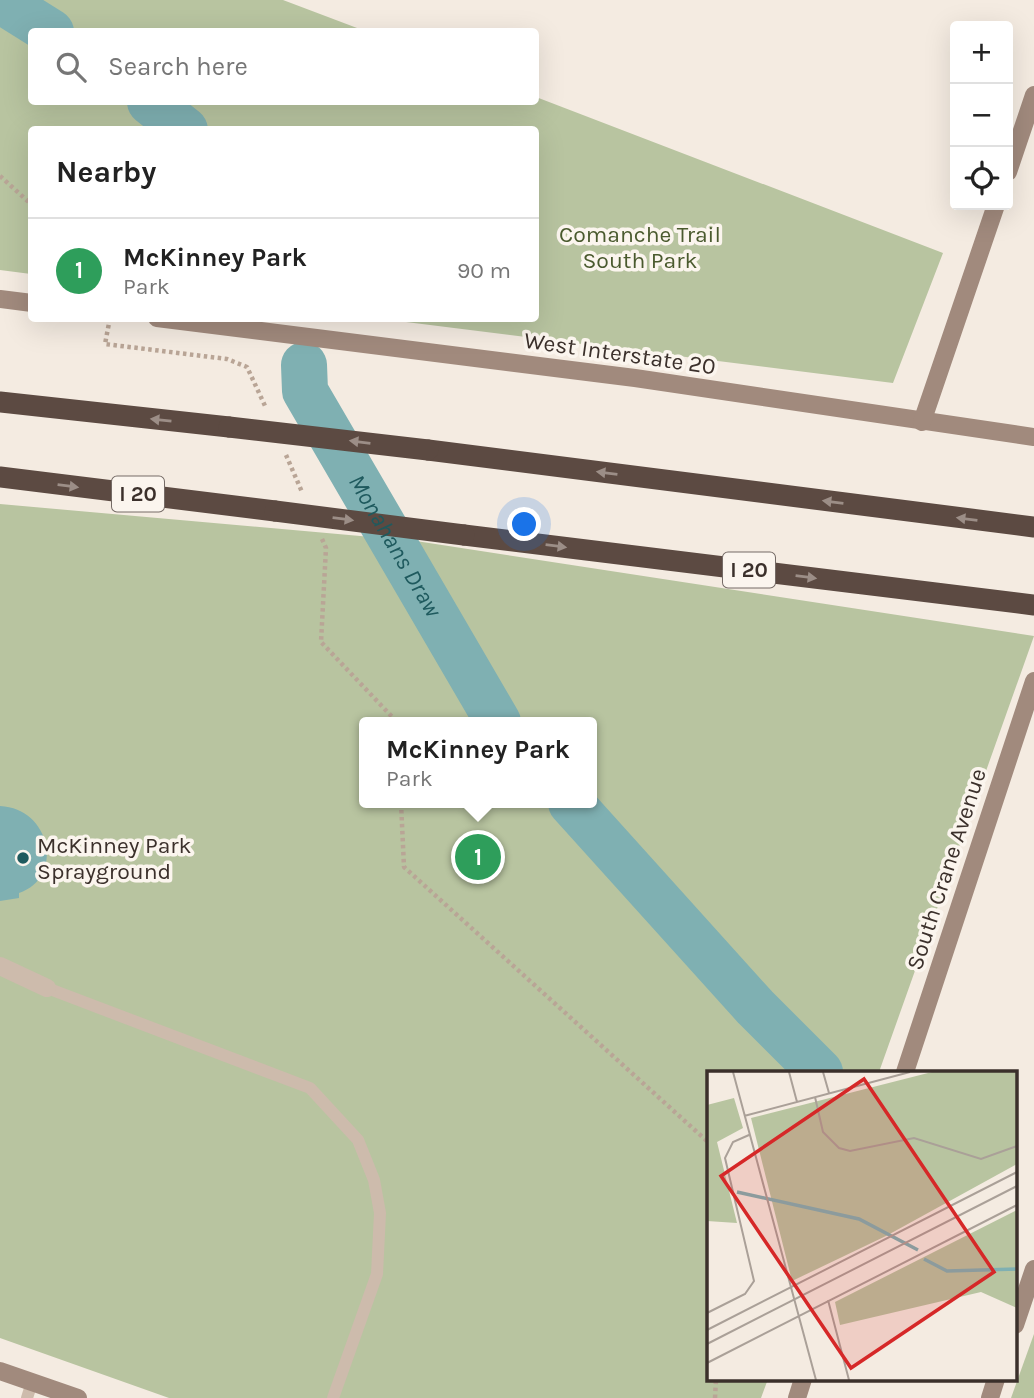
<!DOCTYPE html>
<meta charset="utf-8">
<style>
:root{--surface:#fff;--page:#f6f6f6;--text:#222;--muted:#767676;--line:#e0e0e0;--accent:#1f5a5e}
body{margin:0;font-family:Karla,sans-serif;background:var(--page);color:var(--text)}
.controls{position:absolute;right:21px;top:21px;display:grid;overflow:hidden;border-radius:7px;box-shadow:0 7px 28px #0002}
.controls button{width:63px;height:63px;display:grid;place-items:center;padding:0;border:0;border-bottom:2px solid var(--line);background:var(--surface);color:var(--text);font:35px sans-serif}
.you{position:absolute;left:525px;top:525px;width:24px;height:24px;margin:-18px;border:5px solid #fff;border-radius:50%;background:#1a73e8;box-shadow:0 0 0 10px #1a73e833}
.badge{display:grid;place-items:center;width:46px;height:46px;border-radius:50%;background:var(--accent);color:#fff;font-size:23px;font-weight:700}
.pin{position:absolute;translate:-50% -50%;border:4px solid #fff;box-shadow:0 2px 7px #0006}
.popup{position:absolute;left:359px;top:717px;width:238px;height:91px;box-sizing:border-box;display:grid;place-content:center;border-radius:7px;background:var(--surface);filter:drop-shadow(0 2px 5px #0005);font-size:23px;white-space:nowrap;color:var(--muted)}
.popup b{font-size:26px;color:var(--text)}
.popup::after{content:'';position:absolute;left:50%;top:100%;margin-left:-14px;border:14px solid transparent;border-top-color:var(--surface)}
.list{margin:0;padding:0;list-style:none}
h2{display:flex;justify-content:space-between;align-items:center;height:91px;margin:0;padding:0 28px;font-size:30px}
h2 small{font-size:23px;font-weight:400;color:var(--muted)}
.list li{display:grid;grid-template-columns:46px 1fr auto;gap:21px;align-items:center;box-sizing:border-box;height:105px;padding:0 28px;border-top:2px solid var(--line)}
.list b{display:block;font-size:26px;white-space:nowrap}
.list p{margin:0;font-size:23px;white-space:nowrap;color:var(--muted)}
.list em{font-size:23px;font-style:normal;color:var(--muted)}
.icon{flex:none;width:38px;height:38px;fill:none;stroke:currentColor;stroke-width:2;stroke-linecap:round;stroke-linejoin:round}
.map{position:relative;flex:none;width:1034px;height:1398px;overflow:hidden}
.search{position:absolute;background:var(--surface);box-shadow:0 7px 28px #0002;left:28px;top:28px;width:511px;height:77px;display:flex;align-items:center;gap:18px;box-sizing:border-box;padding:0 24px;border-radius:7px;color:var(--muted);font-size:26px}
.panel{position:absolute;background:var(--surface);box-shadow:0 7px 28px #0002;left:28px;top:126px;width:511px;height:196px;border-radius:7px}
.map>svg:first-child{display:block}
.green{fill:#b8c4a0;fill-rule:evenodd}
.water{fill:#7fb0b2}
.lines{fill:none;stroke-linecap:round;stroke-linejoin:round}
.river{stroke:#7fb0b2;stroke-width:46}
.path{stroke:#b9a596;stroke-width:4.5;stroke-dasharray:3.5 3.5;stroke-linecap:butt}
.service{stroke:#cdbbac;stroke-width:12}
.pedestrian{stroke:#cdbbac;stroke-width:18}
.secondary{stroke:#a18a7d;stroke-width:18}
.motorway{stroke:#5c4a42;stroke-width:21}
.motorway-bridge{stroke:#5c4a42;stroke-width:21}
.oneway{fill:#9c8e87}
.poi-dot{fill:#1f5a5e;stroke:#fbf5ee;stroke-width:2.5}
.labels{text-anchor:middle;stroke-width:7;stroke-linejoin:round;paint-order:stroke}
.shield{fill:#fbf5ee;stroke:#756b66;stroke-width:2}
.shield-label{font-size:21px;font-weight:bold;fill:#3b302b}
.park-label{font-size:23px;fill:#4a5a2e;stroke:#fbf5ee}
.street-label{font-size:23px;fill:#3b302b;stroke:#fbf5ee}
.poi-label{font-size:23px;fill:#3b302b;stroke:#fbf5ee;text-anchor:start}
.water-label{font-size:24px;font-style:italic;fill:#1f5a5e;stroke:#fbf5ee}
.inset-river{fill:none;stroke:#7fb0b2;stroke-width:3.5}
.inset-road{fill:none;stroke:#aaa098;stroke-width:2}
.view{fill:#d62828;fill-opacity:0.15;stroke:#d62828;stroke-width:3.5}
.inset-edge{fill:none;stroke:#3b302b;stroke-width:3.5}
</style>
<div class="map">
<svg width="1034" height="1398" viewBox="0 0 1034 1398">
<rect width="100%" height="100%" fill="#f4ebe1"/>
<!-- green -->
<g class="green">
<polygon points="0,0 283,0 365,31 32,32 32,102 536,102 536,97 943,253 893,383 382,319 536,318 536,130 32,130 31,274 0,270"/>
<path d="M0,504L416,541L1034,636L879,1072H708V1379H768L761,1398H169L0,1338ZM364,722H592V803H364Z"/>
<polygon points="1034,1334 1034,1398 1011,1398"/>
</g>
<!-- water -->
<path class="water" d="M0,806C51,808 65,878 19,893V898L0,901Z"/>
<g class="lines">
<!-- river -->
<g class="river">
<polyline points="0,0 51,32"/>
<polyline points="150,102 185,130"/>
<path id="s1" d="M304,365L305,391L498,722"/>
<polyline points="571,803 755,1007 820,1072"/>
</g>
<!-- path -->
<g class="path">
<polyline points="0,176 32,205"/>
<polyline points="110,318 105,344 227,359 247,367 266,408"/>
<polyline points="286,455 302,492"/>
<polyline points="322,539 326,548 321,642 397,722"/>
<polyline points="401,803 404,867 708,1142"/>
<polyline points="715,1398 716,1379"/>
</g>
<!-- service -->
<g class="service">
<polyline points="47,988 310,1088 358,1140 374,1180 380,1213 377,1274 333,1398"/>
<polyline points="27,1398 32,1382"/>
</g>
<!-- pedestrian -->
<polyline class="pedestrian" points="0,966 47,988"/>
<!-- secondary -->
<g class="secondary">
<polyline points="1008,172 1034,95"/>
<polyline points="0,299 32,303"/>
<polyline points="157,318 635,378 1034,437"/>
<polyline points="922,422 996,205"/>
<polyline points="905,1072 1034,681"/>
<polyline points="1015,1325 1034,1269"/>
<polyline points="0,1371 78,1398"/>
<polyline points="797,1398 803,1379"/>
<polyline points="990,1398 996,1379"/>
</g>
<!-- motorway -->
<g class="motorway">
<polyline points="0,402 229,427"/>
<polyline points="428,450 1034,527"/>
<polyline points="0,477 275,511"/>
<polyline points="464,535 1034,605"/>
</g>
<!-- motorway-bridge -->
<g class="motorway-bridge">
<polyline points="229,427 428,450"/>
<polyline points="275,511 464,535"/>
</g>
</g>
<!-- one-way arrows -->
<defs><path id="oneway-solid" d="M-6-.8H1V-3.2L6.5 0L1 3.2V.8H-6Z" transform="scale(1.75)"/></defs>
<g class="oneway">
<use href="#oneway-solid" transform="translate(161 420) rotate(-174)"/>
<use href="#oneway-solid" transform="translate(360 442) rotate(-173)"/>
<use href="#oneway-solid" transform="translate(607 473) rotate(-173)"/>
<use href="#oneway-solid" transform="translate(68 486) rotate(7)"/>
<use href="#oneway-solid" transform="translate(833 502) rotate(-173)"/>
<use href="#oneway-solid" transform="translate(343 519) rotate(7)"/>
<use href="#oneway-solid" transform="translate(967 519) rotate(-173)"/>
<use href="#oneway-solid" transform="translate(556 546) rotate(7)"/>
<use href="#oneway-solid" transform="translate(806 577) rotate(7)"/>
</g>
<!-- markers -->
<circle class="poi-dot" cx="23" cy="858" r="7"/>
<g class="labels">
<!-- shield labels -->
<g class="shield">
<rect x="112" y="476.5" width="52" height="35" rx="5"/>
<rect x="723" y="552.5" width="52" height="35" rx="5"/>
</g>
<g class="shield-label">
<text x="138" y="501">I 20</text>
<text x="749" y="577">I 20</text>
</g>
<!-- park labels -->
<g class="park-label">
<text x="640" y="242">Comanche Trail<tspan x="640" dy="26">South Park</tspan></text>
</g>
<!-- street labels -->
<g class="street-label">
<text transform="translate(620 353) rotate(8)" y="8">West Interstate 20</text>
<text transform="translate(946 869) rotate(-72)" y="8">South Crane Avenue</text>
</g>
<!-- poi labels -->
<g class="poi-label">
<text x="37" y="853">McKinney Park<tspan x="37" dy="26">Sprayground</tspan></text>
</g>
<!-- water labels -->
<g class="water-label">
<text dy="8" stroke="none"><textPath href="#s1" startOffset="205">Monahans Draw</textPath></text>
</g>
</g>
<!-- overview -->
<g transform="translate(707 1071)">
<rect width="310" height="310" fill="#f4ebe1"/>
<path d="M225,1H310V93L179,165L85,210L44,47ZM27,27L36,57L10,71L30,152L0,150V34ZM310,139V237L274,221L133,254L128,231Z" fill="#b8c4a0"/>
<path class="inset-river" d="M30,121L152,148L211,179M217,188L240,200L310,198"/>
<path class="inset-road" d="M26,1L109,309M82,1L90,31M116,1L122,22M108,26L116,61L132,77L143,80L207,67L274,88L310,75M37,45L203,1M121,229L142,309M0,242L38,223L47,210L18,87L26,71L42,64M0,259L310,101M0,273L310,115M0,292L310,134"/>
<path class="view" d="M157,8L287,201L144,297L14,105Z"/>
<rect width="310" height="310" class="inset-edge"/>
</g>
</svg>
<div class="controls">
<button>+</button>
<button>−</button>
<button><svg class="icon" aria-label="locate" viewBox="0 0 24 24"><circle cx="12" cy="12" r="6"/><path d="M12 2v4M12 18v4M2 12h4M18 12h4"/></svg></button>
</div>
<div class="you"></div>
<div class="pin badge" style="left:478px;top:857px;background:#2e9e5b">1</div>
<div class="popup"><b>McKinney Park</b>Park</div>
<div class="search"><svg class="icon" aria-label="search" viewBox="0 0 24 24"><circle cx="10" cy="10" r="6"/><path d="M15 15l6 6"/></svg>Search here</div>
<section class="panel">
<h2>Nearby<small></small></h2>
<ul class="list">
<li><span class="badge" style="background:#2e9e5b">1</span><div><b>McKinney Park</b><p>Park</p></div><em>90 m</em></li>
</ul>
</section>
</div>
